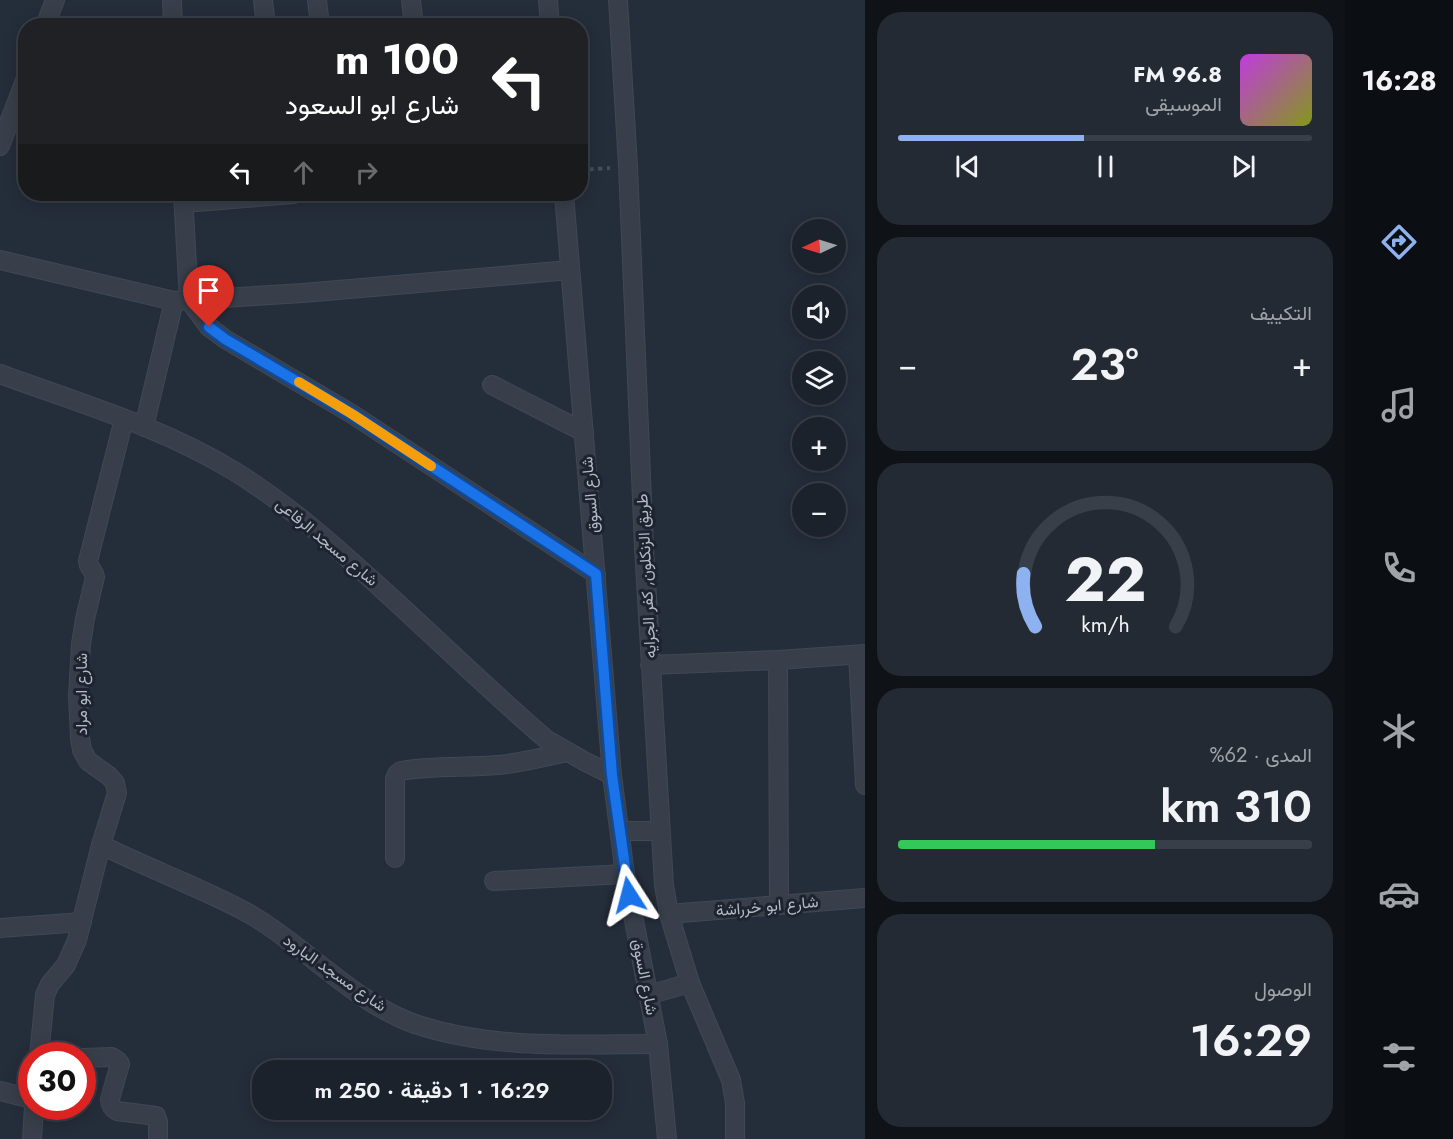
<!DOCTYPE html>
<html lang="ar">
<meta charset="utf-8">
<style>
body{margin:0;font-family:Jost,Vazirmatn,sans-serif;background:#242a34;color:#f1f3f6;direction:rtl;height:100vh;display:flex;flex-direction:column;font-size:22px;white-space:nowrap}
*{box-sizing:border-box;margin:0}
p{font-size:20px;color:#a0a4a9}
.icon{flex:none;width:33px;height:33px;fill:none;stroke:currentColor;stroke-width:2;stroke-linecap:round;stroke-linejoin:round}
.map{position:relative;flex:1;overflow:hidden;direction:ltr}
.side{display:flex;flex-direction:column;gap:12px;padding:12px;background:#0f1318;width:480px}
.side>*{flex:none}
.banner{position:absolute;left:18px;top:18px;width:570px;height:183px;border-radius:24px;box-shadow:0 3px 15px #0003,0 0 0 2px #393f48;direction:rtl;background:#202124;color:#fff;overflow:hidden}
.needle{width:39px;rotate:266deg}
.buttons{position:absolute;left:792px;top:219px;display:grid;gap:12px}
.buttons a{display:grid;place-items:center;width:54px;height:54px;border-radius:50%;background:#1b222c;box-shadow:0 3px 15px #0003,0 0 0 2px #393f48;font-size:30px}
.speed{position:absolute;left:18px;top:1042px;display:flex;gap:12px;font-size:30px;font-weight:700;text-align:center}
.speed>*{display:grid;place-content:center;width:78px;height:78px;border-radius:50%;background:#1b222c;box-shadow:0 3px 15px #0003,0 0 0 2px #393f48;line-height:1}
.speed .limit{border:9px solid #d22;background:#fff;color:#111}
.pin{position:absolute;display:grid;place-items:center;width:51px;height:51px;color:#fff;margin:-62px -26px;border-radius:50% 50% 50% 0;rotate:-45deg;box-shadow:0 0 6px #0007}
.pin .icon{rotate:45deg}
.me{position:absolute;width:66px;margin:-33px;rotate:351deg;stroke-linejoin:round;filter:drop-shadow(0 0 4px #0008)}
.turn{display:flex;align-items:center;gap:21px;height:126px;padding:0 30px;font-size:27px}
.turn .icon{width:78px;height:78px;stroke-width:2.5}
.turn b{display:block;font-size:42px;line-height:51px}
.lanes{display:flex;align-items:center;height:57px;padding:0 30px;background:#0003;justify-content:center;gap:30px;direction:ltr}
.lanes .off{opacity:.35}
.big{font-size:45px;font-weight:600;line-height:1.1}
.side .tile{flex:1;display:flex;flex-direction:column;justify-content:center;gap:9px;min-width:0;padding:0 21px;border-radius:24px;background:#242a34}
.side .dial{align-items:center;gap:0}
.dial svg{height:156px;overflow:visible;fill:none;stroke:#393f48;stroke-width:7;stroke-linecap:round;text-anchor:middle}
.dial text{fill:#f1f3f6;stroke:none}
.song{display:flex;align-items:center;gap:18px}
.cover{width:72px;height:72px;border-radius:9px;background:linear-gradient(135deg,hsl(290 70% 55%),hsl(70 70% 35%))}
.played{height:6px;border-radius:3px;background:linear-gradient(90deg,#8eb1f0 45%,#393f48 45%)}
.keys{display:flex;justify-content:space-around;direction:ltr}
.heat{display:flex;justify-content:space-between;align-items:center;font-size:33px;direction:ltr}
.charge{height:9px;border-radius:4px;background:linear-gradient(90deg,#34c759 62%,#393f48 0)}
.trip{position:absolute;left:252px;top:1060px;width:360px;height:60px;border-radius:24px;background:#1b222c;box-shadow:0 3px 15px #0003,0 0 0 2px #393f48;font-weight:600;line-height:60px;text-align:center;direction:rtl}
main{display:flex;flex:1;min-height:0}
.tab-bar{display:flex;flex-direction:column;width:108px;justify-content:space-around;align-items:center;background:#0b0e12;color:#a0a4a9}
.tab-bar .icon{width:42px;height:42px}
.tab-bar .selected{color:#8eb1f0}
.tab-bar b{font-size:27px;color:#f1f3f6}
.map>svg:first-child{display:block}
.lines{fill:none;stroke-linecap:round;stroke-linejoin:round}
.minor-casing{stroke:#414853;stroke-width:20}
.path{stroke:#3f5153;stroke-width:4;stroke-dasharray:4.5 4.5;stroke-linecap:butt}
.minor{stroke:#383f4a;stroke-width:18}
.route-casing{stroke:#114b97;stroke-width:15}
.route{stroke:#1a73e8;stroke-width:10}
.slow{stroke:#f59e0b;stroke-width:10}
.labels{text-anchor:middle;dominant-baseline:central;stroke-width:6;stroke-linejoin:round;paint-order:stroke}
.street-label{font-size:16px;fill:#b3bac6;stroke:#1d242f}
</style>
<main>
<nav class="tab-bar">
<b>16:28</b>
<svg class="icon selected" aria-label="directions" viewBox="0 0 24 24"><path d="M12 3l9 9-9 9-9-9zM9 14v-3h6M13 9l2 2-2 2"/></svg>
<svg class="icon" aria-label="music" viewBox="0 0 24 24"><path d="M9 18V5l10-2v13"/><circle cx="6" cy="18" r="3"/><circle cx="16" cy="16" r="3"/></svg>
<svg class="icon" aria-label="phone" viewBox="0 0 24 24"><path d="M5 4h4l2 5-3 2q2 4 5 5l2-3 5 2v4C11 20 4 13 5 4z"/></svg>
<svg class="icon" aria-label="climate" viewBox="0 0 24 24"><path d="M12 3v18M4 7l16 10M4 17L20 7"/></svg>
<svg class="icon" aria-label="car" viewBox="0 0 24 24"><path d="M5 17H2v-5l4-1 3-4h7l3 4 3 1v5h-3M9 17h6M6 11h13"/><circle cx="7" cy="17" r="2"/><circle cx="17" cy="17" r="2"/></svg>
<svg class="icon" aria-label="filters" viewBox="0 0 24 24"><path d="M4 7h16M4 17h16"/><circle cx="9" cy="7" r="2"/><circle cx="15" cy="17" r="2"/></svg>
</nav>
<section class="side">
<div class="tile">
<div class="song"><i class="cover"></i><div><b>96.8 FM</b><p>الموسيقى</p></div></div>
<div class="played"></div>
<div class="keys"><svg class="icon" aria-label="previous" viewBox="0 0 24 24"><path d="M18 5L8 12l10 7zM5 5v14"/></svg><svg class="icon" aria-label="pause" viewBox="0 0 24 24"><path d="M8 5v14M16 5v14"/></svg><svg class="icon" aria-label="next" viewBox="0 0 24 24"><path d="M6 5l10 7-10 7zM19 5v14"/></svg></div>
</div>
<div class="tile"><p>التكييف</p>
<div class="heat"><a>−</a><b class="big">23°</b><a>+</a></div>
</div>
<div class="tile dial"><svg viewBox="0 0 100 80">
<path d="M14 69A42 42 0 1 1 86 69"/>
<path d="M14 69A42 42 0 0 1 8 42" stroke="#8eb1f0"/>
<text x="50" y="56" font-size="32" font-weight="700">22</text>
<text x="50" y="72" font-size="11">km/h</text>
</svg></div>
<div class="tile"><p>المدى · 62%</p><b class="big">310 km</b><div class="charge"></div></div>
<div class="tile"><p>الوصول</p><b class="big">16:29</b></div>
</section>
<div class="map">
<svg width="865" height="1139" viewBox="0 0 865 1139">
<rect width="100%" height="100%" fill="#242d3a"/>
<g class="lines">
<defs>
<g id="minor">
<path d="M172 0 173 26"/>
<path d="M263 0 266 26"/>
<path d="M317 0 320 26"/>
<path d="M411 0 414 26"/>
<path d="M548 0 550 26"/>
<path d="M618 0 628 166 644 547 664 885 669 914 690 983 731 1080 735 1103V1139"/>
<path d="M45 26 55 0"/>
<path d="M0 146 26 78"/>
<path d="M183 194 189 300 209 327 225 339 352 414 596 574"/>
<path d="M564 194 612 775 625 874 658 1044 667 1139"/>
<path d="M184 203 294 194"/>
<path d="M0 260 174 301 303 293 570 270"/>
<path d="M0 374C79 403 162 427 234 471 289 505 336 547 383 590 438 640 491 692 547 740L584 761 612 775"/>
<path d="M492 385 584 432"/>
<path d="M144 427 174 301"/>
<path d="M858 655 865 785"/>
<path d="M778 660 779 905"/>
<path d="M650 665 778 660 865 654"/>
<path d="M620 831H660"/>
<path d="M101 845C128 858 156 870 183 882 207 893 231 903 253 916 307 948 355 1003 415 1024 493 1050 577 1044 658 1044"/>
<path d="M395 858V779L397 774 401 771C433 765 466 768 498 765 522 763 544 757 567 752"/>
<path d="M494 881 625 874"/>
<path d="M669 914 865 898"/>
<path d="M0 928 82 922"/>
<path d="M648 995 690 983"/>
<path d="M39 1056 45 995 50 984 66 965 77 940 101 845 117 793 115 783 109 776 88 761 82 750 80 738 78 696 81 644 85 619 95 577C94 570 88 568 88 561L124 419"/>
<path d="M82 1058 112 1057 118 1061 120 1064 110 1099C110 1105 112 1108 117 1111L156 1116 158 1122V1139"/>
<path d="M0 1091 32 1099"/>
<path d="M32 1139 34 1107"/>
</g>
</defs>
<use href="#minor" class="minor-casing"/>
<path class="path" d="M580 170 610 168"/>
<use href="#minor" class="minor"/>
</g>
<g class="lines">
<defs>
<path id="route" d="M209 327 225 339 352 414 596 574 612 775 629 895"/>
</defs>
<use href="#route" class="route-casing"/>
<use href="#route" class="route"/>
<path class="slow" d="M299 382 352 414 431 466"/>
</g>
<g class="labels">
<g class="street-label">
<text transform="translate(590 495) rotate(-95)">شارع السوق</text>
<text transform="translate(327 542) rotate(40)">شارع مسجد الرفاعى</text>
<text transform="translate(646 576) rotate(-93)">طريق الزنكلون, كفر الجرايه</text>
<text transform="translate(81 694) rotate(-90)">شارع ابو مراد</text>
<text transform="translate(767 906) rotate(-5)">شارع ابو خرراشة</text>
<text transform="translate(335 973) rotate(35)">شارع مسجد البارود</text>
<text transform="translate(645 977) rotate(79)">شارع السوق</text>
</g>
</g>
</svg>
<div class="buttons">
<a><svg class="needle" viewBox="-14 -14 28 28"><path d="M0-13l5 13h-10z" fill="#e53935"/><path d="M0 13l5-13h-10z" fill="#a0a4a9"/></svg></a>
<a><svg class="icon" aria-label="sound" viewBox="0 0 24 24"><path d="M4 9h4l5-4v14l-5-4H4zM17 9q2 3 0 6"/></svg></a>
<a><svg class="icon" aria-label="layers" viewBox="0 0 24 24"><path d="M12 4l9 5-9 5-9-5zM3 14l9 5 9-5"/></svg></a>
<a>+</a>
<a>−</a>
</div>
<div class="speed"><div class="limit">30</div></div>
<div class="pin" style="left:209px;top:327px;background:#d93025"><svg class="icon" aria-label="arrive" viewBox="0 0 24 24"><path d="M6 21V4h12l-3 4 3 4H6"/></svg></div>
<svg class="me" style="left:629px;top:895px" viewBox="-20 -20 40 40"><path d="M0-17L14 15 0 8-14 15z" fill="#1a73e8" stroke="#fff" stroke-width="4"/></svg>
<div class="trip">16:29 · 1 دقيقة · 250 m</div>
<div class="banner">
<div class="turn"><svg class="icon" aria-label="left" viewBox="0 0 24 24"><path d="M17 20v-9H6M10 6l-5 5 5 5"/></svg><div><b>100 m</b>شارع ابو السعود</div></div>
<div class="lanes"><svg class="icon" aria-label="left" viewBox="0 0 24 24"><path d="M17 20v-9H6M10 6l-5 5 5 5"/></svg><svg class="icon off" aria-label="ahead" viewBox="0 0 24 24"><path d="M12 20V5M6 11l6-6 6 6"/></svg><svg class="icon off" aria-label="right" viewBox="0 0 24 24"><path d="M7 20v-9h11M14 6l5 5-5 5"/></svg></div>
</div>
</div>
</main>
